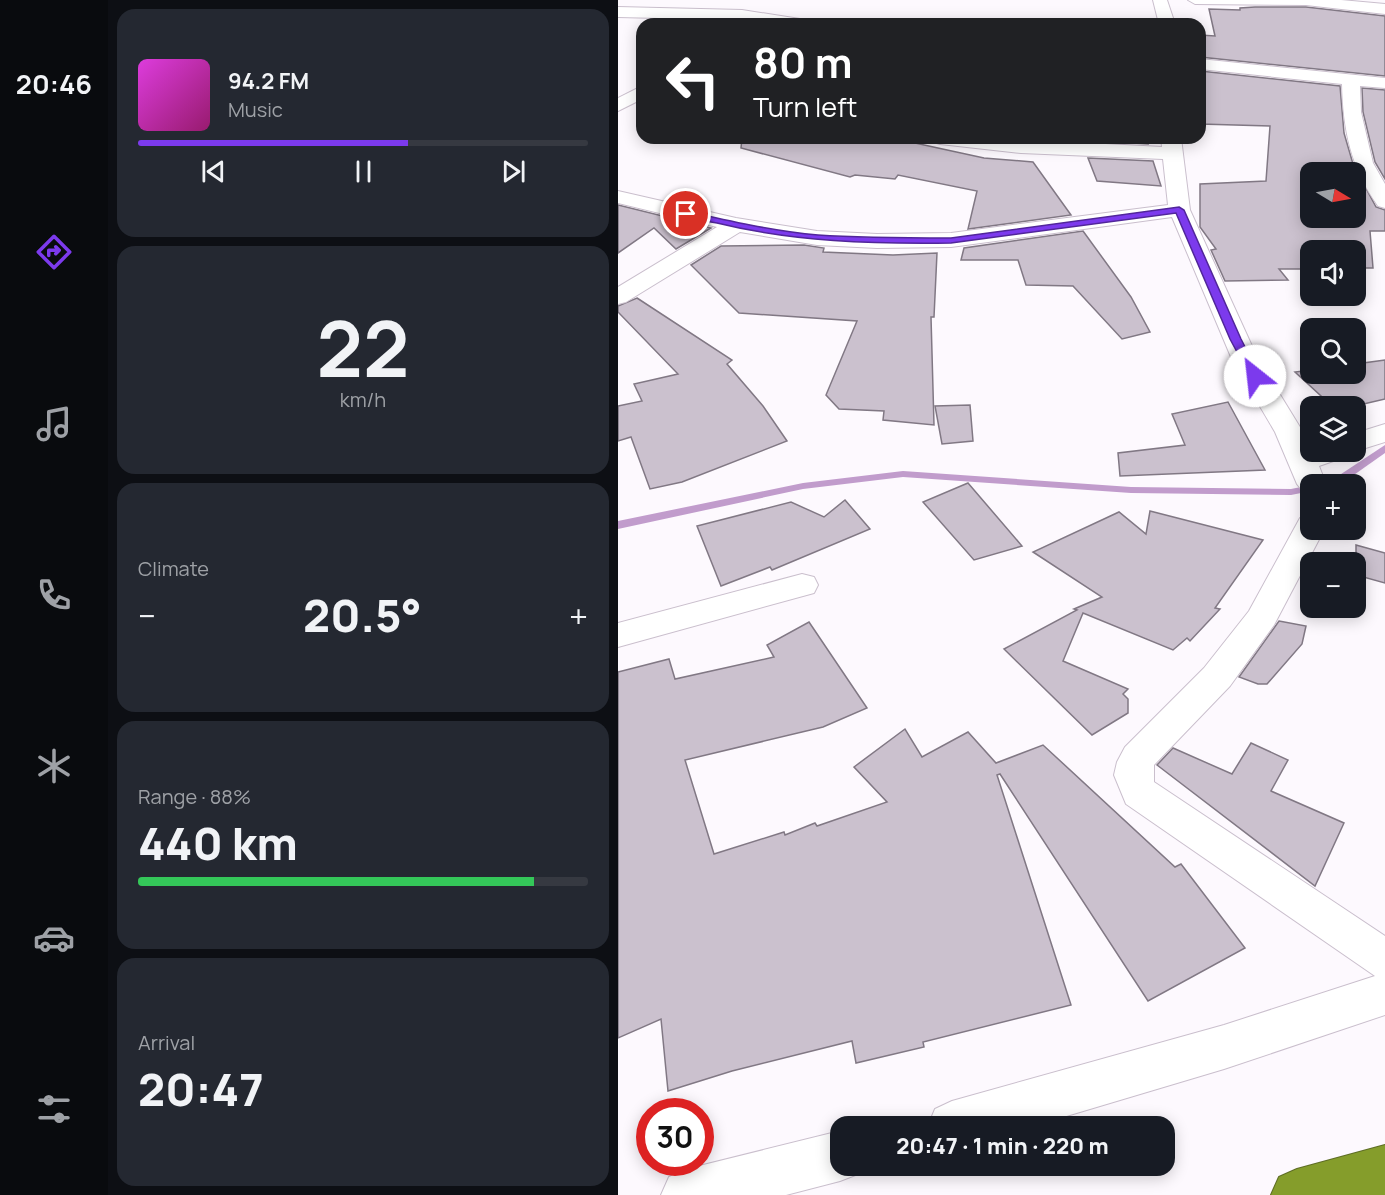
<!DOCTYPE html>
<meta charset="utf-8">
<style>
body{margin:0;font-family:Manrope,sans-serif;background:#242831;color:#f1f3f6;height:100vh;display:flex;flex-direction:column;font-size:22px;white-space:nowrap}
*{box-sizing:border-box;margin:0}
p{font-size:20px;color:#9ea1a6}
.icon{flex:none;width:33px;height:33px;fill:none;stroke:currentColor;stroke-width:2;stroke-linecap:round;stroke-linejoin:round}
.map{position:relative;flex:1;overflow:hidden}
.sheet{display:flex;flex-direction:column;gap:9px;padding:9px;background:#0d0f14;width:510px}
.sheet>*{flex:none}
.banner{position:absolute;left:18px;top:18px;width:570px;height:126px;border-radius:18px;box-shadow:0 3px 15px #0003;background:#202124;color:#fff;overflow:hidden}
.needle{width:39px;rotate:100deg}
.controls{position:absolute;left:682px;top:162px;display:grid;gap:12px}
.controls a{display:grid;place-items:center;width:66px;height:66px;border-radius:12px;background:#171b24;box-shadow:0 3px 15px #0003;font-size:30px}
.speed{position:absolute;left:18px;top:1098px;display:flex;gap:12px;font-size:30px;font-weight:700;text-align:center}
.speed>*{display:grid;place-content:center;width:78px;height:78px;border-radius:50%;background:#171b24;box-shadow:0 3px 15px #0003;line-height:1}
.speed .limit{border:9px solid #d22;background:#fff;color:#111}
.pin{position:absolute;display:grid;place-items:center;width:51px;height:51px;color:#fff;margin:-26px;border:3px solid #fff;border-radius:50%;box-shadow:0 2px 6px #0007}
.me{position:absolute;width:66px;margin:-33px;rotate:331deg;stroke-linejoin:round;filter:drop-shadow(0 0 4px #0008)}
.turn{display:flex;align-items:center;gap:21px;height:126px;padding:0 18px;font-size:27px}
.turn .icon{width:78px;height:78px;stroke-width:2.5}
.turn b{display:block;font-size:42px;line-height:51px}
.big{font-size:45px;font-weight:800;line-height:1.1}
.sheet .tile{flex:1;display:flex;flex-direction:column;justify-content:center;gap:9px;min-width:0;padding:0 21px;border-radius:18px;background:#242831}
.sheet .dial{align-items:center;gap:0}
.dial b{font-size:78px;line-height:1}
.song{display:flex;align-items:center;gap:18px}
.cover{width:72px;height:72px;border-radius:9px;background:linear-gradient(135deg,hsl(300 70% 55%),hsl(320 70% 35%))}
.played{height:6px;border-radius:3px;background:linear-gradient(90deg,#7c3aed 60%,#363941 60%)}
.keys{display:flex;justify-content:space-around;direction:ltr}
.heat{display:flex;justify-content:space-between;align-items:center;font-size:33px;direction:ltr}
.charge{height:9px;border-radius:4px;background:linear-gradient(90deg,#34c759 88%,#363941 0)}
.trip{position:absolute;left:212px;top:1116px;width:345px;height:60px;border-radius:18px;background:#171b24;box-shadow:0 3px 15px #0003;font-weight:800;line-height:60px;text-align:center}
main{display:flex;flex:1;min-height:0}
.tab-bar{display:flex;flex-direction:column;width:108px;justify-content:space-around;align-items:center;background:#090b0e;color:#9ea1a6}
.tab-bar .icon{width:42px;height:42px}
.tab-bar .active{color:#7c3aed}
.tab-bar b{font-size:27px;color:#f1f3f6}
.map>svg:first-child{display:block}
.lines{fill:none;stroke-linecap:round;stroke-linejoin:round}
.stream{fill:#c19ccc;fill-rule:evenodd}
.building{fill:#cbc1ce;stroke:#817884;stroke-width:1.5;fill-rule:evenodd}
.minor-casing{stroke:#cabfcd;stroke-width:2}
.motorway-casing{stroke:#5e6d25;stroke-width:2}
.minor{fill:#fff;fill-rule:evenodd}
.motorway{fill:#859d2b;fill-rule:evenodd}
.route{fill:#7c3aed;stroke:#51269a;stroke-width:1.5}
</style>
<main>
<nav class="tab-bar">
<b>20:46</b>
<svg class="icon active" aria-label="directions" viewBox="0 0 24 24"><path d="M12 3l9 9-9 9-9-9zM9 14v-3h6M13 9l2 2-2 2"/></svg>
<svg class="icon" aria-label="music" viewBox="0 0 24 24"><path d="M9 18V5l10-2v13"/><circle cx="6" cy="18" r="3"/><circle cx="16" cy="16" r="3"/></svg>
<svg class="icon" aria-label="phone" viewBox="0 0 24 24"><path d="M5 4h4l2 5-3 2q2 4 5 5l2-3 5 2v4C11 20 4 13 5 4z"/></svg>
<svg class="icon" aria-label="climate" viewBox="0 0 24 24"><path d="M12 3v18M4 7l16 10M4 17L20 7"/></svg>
<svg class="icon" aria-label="car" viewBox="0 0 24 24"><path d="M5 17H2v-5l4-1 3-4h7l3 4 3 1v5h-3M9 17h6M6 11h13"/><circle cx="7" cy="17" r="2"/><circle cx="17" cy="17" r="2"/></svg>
<svg class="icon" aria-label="filters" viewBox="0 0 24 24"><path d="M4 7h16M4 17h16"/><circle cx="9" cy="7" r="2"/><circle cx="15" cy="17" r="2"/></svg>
</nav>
<section class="sheet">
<div class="tile">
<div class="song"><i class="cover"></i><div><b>94.2 FM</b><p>Music</p></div></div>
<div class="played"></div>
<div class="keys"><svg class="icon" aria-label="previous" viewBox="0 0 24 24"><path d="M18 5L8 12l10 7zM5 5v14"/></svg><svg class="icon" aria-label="pause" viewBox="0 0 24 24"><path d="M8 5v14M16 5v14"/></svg><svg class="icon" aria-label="next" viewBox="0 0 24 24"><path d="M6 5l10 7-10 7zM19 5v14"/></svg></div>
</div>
<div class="tile dial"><b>22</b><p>km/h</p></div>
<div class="tile"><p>Climate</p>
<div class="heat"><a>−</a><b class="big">20.5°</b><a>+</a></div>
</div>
<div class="tile"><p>Range · 88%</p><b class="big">440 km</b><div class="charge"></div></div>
<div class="tile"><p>Arrival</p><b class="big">20:47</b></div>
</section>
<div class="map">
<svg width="767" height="1195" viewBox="0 0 767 1195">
<rect width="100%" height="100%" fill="#fdf9fe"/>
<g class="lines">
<g class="stream">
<path d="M767 445V453L723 484H708Z"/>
<path d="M285 471 513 487 673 489 693 485V491L673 495 513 493 285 477 185 489 0 529V521L185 483Z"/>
</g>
</g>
<g class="building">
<path d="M637 7H688L767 16V76L582 57V35L597 36 591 9 622 10V8Z"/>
<path d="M582 71 722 86 726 133 735 164 758 207 767 210V231H752L755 268H738V250H693V269H661L670 280 607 281 593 250 598 249 582 227V184L648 181 652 126 582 124ZM693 172H738V218H693Z"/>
<path d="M744 88 767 90V179L757 162 745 112Z"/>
<path d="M124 138H274L366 158 415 162 453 215 350 229 359 191 280 175 277 179 237 175 232 177 123 148Z"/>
<path d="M462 138H528L530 144 463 140Z"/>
<path d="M470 158 535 161 543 186 479 181Z"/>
<path d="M0 205 93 228 58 249 36 228 0 253Z"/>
<path d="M465 231 513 297 532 332 504 339 455 286 408 285 400 260H343L346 248Z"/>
<path d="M186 245 206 248 205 252 275 255 319 253 316 317H313L316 425 265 420 266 411 221 409 208 395 239 321 121 313 73 265 103 246Z"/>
<path d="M19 298 114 360 109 364 145 406 169 441 64 482 32 489 13 437 0 441V406L24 401 16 384 60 374 0 312V306Z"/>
<path d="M767 360V399L737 406H714L677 372 693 370V374H738V364Z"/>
<path d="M610 402 647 470 502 476 500 453 567 445 554 414Z"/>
<path d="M352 405 355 441 324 444 317 406Z"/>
<path d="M350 483 404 546 356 560 305 502Z"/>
<path d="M227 500 252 529 154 570 152 567 103 586 79 526 173 502 206 517Z"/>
<path d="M532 511 645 540 597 608 602 609 572 641 569 638 555 650 465 613 445 661 510 689 505 694 510 699V713L474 735 386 649 459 610 456 609 484 597 415 552 501 512 528 534Z"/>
<path d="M738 545 767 553V583L738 575Z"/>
<path d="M661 621 688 626 684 644 649 684H640L621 677Z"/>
<path d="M191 622 249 708 205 727 67 760 96 854 166 832 167 835 197 823 199 826 269 802 236 767 287 729 304 757 350 732 378 763 425 745 557 867 563 864 627 948 530 1001 382 774 379 775 453 1005 305 1042 306 1047 238 1063 234 1041 114 1071 50 1091 43 1019 0 1038V672L51 659 57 679 156 657 149 645Z"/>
<path d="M633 743 670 760 653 791 726 823 697 886 539 765 555 748 614 774Z"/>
</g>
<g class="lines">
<defs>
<g id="minor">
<path d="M535 0H549L557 24H541Z"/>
<path d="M570 0H723L767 4V14L688 5 577 4Z"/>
<path d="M0 7 124 10 182 19 190 24H152L124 20 0 17Z"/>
<path d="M582 59 767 78V88L742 86 743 112 755 163 767 184V208L760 206C733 168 725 130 724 84L582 69Z"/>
<path d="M24 86V99L0 111V98Z"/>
<path d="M312 138H374L544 147 543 138H563L572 210 639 357 685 432 693 452H728L724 458 701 466 708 484H693V493L684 490 679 484 657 432 613 357 554 217 333 247 259 248 199 245 122 232 8 302 0 304V287L99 227 0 203V191L118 218 199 231 259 234 333 233 550 205 545 159 403 153 322 144 315 142Z"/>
<path d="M767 424V442L738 451V433Z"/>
<path d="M693 515V530H706L656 625 612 686 536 765V782L767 936V1015L606 1069 415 1126H310L317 1109 334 1101 606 1025 757 976 508 804 496 775 499 762 507 747 586 668 631 611 682 518Z"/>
<path d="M184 574 196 577 200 585 196 593 0 647V623Z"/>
<path d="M222 1131V1166H243L240 1174 222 1181 168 1195H43L51 1177 69 1169Z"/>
</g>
<path id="motorway" d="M767 1145V1195H653L661 1177 679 1169Z"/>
</defs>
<use href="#minor" class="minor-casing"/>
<use href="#motorway" class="motorway-casing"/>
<use href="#minor" class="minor"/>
<use href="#motorway" class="motorway"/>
</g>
<path class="route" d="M561 207 566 210 623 339 642 376 641 378H633L612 339 558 213 333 243C255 244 176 242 99 223 88 221 73 220 64 214L68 211C111 221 155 231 200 235 244 238 289 238 333 238Z"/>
</svg>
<div class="controls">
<a><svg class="needle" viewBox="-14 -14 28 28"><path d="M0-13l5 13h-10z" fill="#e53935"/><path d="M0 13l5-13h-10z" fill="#9ea1a6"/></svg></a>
<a><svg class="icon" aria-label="sound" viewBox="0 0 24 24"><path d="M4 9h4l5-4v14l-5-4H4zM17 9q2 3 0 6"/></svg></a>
<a><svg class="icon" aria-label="search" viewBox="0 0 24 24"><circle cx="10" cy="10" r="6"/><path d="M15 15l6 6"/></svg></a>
<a><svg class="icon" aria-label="layers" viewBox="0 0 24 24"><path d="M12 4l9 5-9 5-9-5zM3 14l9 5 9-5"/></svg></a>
<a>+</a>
<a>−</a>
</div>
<div class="speed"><div class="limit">30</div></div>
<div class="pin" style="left:68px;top:214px;background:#d93025"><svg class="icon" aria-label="arrive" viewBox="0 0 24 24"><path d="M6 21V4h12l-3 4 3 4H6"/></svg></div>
<svg class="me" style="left:637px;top:376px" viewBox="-20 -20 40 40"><circle r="19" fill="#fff"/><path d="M0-13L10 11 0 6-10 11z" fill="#7c3aed"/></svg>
<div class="trip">20:47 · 1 min · 220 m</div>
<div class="banner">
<div class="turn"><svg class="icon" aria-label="left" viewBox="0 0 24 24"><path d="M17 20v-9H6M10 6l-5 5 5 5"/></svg><div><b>80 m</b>Turn left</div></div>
</div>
</div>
</main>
